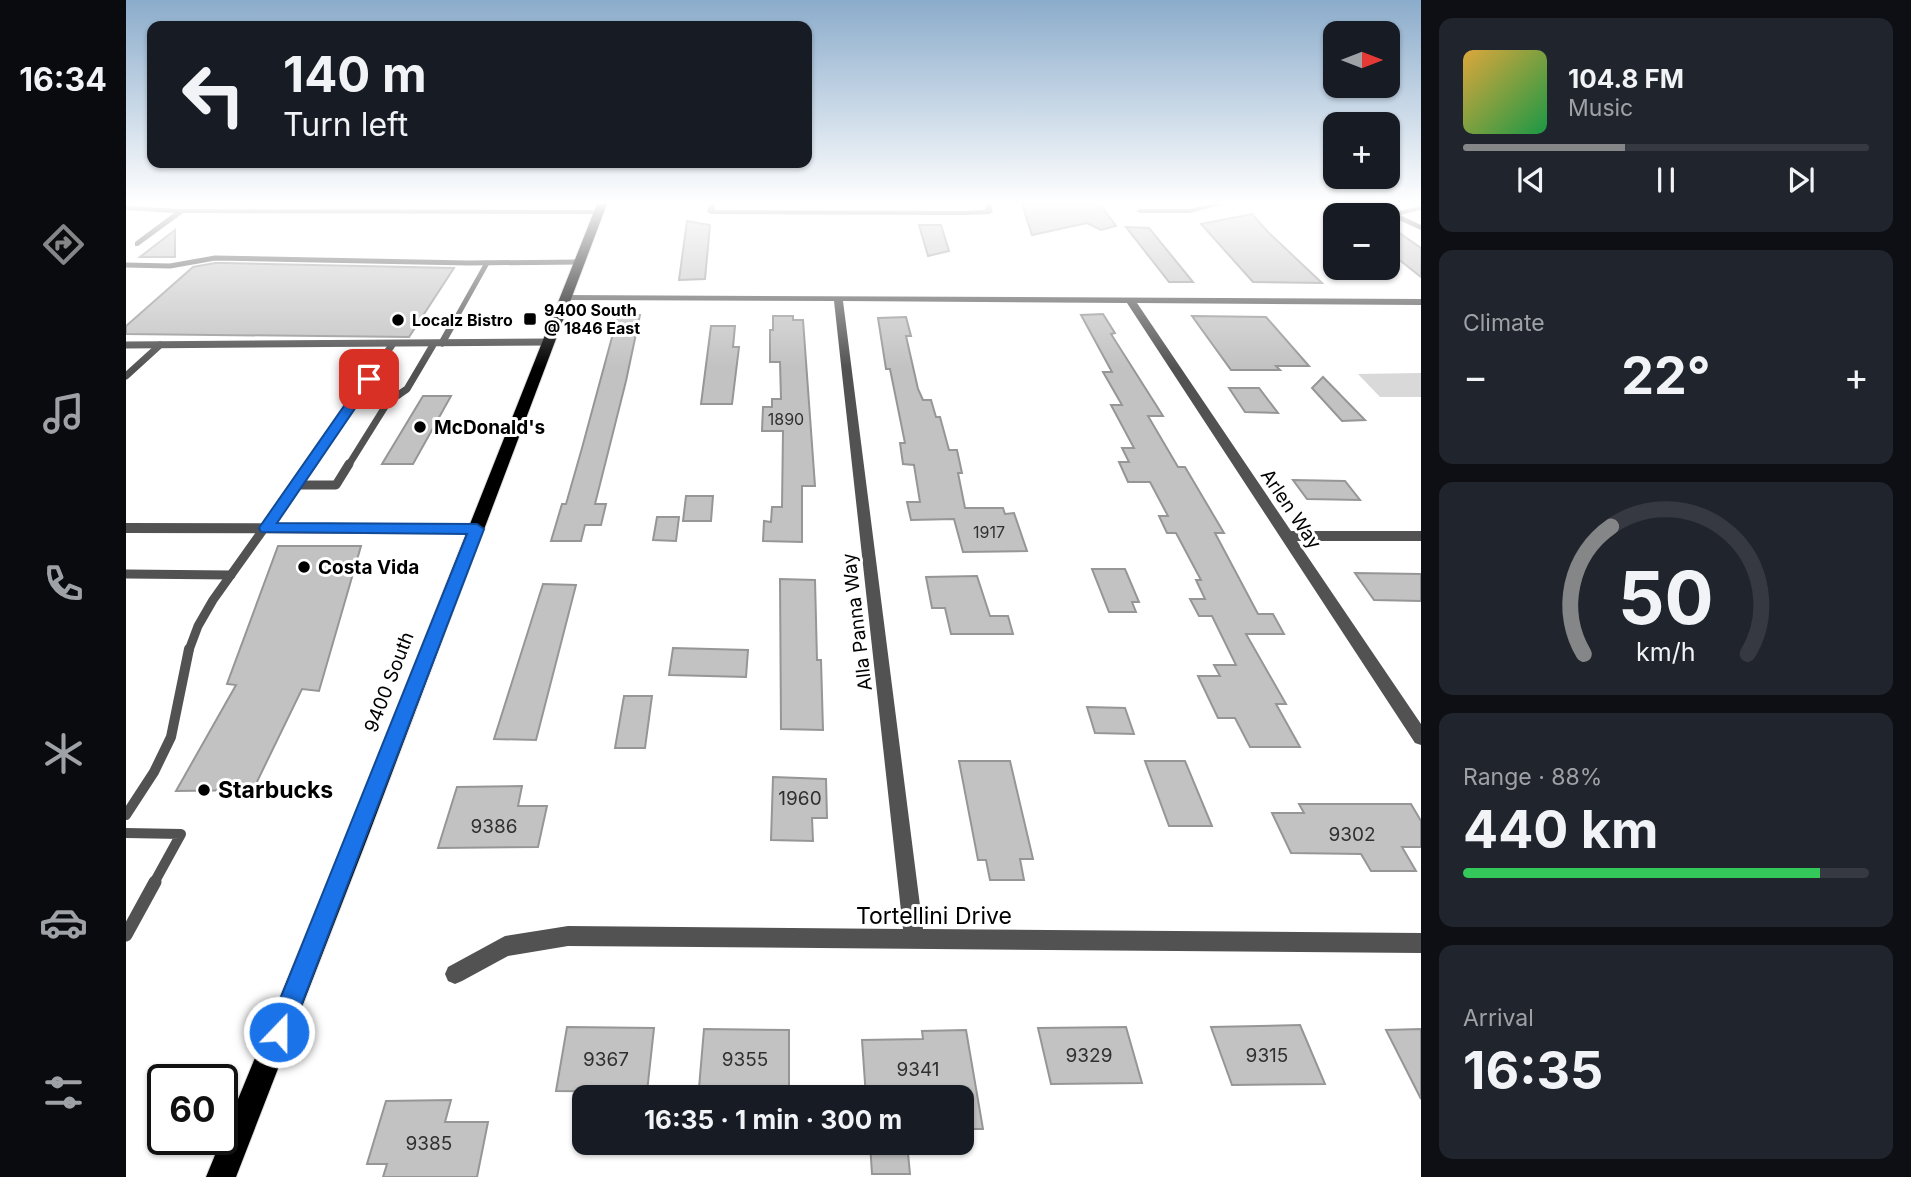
<!DOCTYPE html>
<meta charset="utf-8">
<style>
body{margin:0;font-family:Inter,sans-serif;background:#20242c;color:#f1f3f6;height:100vh;display:flex;flex-direction:column;font-size:26px;white-space:nowrap}
*{box-sizing:border-box;margin:0}
p{font-size:23px;color:#9ea1a6}
.icon{flex:none;width:38px;height:38px;fill:none;stroke:currentColor;stroke-width:2;stroke-linecap:round;stroke-linejoin:round}
.map{position:relative;flex:1;overflow:hidden}
.panel{display:flex;flex-direction:column;gap:18px;padding:18px;background:#0d0f14;width:490px}
.panel>*{flex:none}
.hud{position:absolute;left:21px;top:21px;width:665px;height:147px;border-radius:14px;box-shadow:0 2px 5px #0004;background:#171b24;color:#f1f3f6;overflow:hidden}
.needle{width:46px;rotate:90deg}
.tools{position:absolute;left:1197px;top:21px;display:grid;gap:14px}
.tools a{display:grid;place-items:center;width:77px;height:77px;border-radius:14px;background:#171b24;box-shadow:0 2px 5px #0004;font-size:35px}
.speed{position:absolute;left:21px;top:1064px;display:flex;gap:14px;font-size:35px;font-weight:700;text-align:center}
.speed>*{display:grid;place-content:center;width:91px;height:91px;border-radius:50%;background:#171b24;box-shadow:0 2px 5px #0004;line-height:1}
.speed .limit{border:4px solid #111;border-radius:10px;background:#fff;color:#111}
.pin{position:absolute;display:grid;place-items:center;width:60px;height:60px;color:#fff;margin:-30px;border-radius:14px;box-shadow:0 4px 10px #0006}
.me{position:absolute;width:77px;margin:-38px;rotate:22deg;stroke-linejoin:round;filter:drop-shadow(0 0 5px #0008)}
.turn{display:flex;align-items:center;gap:24px;height:147px;padding:0 21px;font-size:32px}
.turn .icon{width:91px;height:91px;stroke-width:2.5}
.turn b{display:block;font-size:49px;line-height:60px}
.big{font-size:52px;font-weight:700;line-height:1.1}
.panel .tile{flex:1;display:flex;flex-direction:column;justify-content:center;gap:10px;min-width:0;padding:0 24px;border-radius:14px;background:#20242c}
.panel .dial{align-items:center;gap:0}
.dial svg{height:182px;overflow:visible;fill:none;stroke:#363941;stroke-width:7;stroke-linecap:round;text-anchor:middle}
.dial text{fill:#f1f3f6;stroke:none}
.song{display:flex;align-items:center;gap:21px}
.cover{width:84px;height:84px;border-radius:10px;background:linear-gradient(135deg,hsl(40 70% 55%),hsl(140 70% 35%))}
.played{height:7px;border-radius:4px;background:linear-gradient(90deg,#858687 40%,#363941 40%)}
.keys{display:flex;justify-content:space-around;direction:ltr}
.heat{display:flex;justify-content:space-between;align-items:center;font-size:38px;direction:ltr}
.charge{height:10px;border-radius:5px;background:linear-gradient(90deg,#34c759 88%,#363941 0)}
.trip{position:absolute;left:446px;top:1085px;width:402px;height:70px;border-radius:14px;background:#171b24;box-shadow:0 2px 5px #0004;font-weight:700;line-height:70px;text-align:center}
main{display:flex;flex:1;min-height:0}
.dock{display:flex;flex-direction:column;width:126px;justify-content:space-around;align-items:center;background:#090b0e;color:#9ea1a6}
.dock .icon{width:49px;height:49px}
.dock .active{color:#858687}
.dock b{font-size:32px;color:#f1f3f6}
.map>svg:first-child{display:block}
.green{fill:#d9d9d9}
.building{fill:#c2c2c2;stroke:#969696;stroke-width:2}
.lines{fill:none;stroke-linecap:round;stroke-linejoin:round}
.primary-casing{stroke:#dbdbdb;stroke-width:2}
.service-far4{stroke:#525252;stroke-width:5}
.service-far3{stroke:#525252;stroke-width:7}
.service-far2{stroke:#525252;stroke-width:9}
.service-far1{stroke:#525252;stroke-width:10}
.service{stroke:#525252;stroke-width:13}
.minor{fill:#525252;fill-rule:evenodd}
.primary{fill:#000;fill-rule:evenodd}
.route{fill:#1a73e8;stroke:#114b97;stroke-width:2}
.poi-dot{fill:#000;stroke:#fff;stroke-width:2.5}
.labels{text-anchor:middle;dominant-baseline:central;stroke-width:6;stroke-linejoin:round;paint-order:stroke}
.far-poi-label{font-size:16px;font-weight:bold;fill:#000;stroke:#fff;text-anchor:start}
.number-label{font-size:16px;fill:#303030}
.poi-label{font-size:19px;font-weight:bold;fill:#000;stroke:#fff;text-anchor:start}
.street-label{font-size:19px;fill:#000;stroke:#fff}
.near-number-label{font-size:19px;fill:#303030}
.near-poi-label{font-size:23px;font-weight:bold;fill:#000;stroke:#fff;text-anchor:start}
.near-street-label{font-size:23px;fill:#000;stroke:#fff}
</style>
<main>
<nav class="dock">
<b>16:34</b>
<svg class="icon active" aria-label="directions" viewBox="0 0 24 24"><path d="M12 3l9 9-9 9-9-9zM9 14v-3h6M13 9l2 2-2 2"/></svg>
<svg class="icon" aria-label="music" viewBox="0 0 24 24"><path d="M9 18V5l10-2v13"/><circle cx="6" cy="18" r="3"/><circle cx="16" cy="16" r="3"/></svg>
<svg class="icon" aria-label="phone" viewBox="0 0 24 24"><path d="M5 4h4l2 5-3 2q2 4 5 5l2-3 5 2v4C11 20 4 13 5 4z"/></svg>
<svg class="icon" aria-label="climate" viewBox="0 0 24 24"><path d="M12 3v18M4 7l16 10M4 17L20 7"/></svg>
<svg class="icon" aria-label="car" viewBox="0 0 24 24"><path d="M5 17H2v-5l4-1 3-4h7l3 4 3 1v5h-3M9 17h6M6 11h13"/><circle cx="7" cy="17" r="2"/><circle cx="17" cy="17" r="2"/></svg>
<svg class="icon" aria-label="filters" viewBox="0 0 24 24"><path d="M4 7h16M4 17h16"/><circle cx="9" cy="7" r="2"/><circle cx="15" cy="17" r="2"/></svg>
</nav>
<div class="map">
<svg width="1295" height="1177" viewBox="0 0 1295 1177">
<rect width="100%" height="100%" fill="#fff"/>
<path class="green" d="M1295 373V397H1254L1232 374Z"/>
<g class="building">
<path d="M896 204H974L990 226 975 230 961 223 906 235Z"/>
<path d="M1126 214 1142 232 1196 283 1127 282 1075 224Z"/>
<path d="M561 221 584 225 579 279 553 280Z"/>
<path d="M793 225H815L823 251 802 256Z"/>
<path d="M1262 225 1295 248V277L1262 251Z"/>
<path d="M1000 227 1023 228 1067 282H1043Z"/>
<path d="M49 230V257H14Z"/>
<path d="M89 263H99L328 268 283 337 0 334V326L67 267Z"/>
<path d="M977 314 989 333 985 334 1037 416H1022L1052 467H1059L1098 533H1089L1132 614H1147L1158 634H1120L1160 704H1150L1174 747H1124L1109 718H1092L1072 676H1094L1088 665H1110L1086 616H1073L1064 599H1079L1070 580H1075L1050 533H1041L1033 516H1042L1024 482H1002L993 462H1003L996 448H1008L985 405H996L977 372H986L955 315Z"/>
<path d="M492 315H514L500 381 469 504H480L475 525H459L455 541H425L436 504H440L456 448Z"/>
<path d="M647 316H667V320H677L689 486H676V542L637 541 638 521 645 522 646 507H656L657 431H636L637 407H646V399H655L654 362H644V330H647Z"/>
<path d="M1066 316 1140 317 1183 366H1150L1154 370H1105Z"/>
<path d="M780 317 785 336H780L792 389 797 400H805L810 417H814L823 450H831L836 473H832L839 508H877L879 514 888 513 901 551 837 552 828 519 785 520 781 502H794L788 465 777 464 774 443H779L764 369H760L752 318Z"/>
<path d="M585 326H609L607 347H613L606 404H575Z"/>
<path d="M1197 377 1239 420 1216 421 1186 388Z"/>
<path d="M1103 388H1133L1152 413 1119 412Z"/>
<path d="M297 396H325L287 464H256Z"/>
<path d="M1167 480 1219 481 1234 500 1181 499Z"/>
<path d="M560 496H587L585 521H557Z"/>
<path d="M531 517H553L550 541 527 540Z"/>
<path d="M152 546H235L193 691 176 689 127 790 50 791 110 685 101 684Z"/>
<path d="M966 569H999L1013 602H1006L1010 612H983Z"/>
<path d="M1229 573 1295 574V601L1248 600Z"/>
<path d="M851 576 864 616H882L887 634H825L819 608H806L800 577Z"/>
<path d="M654 579 689 580 691 660H695L697 730 655 729Z"/>
<path d="M417 584 450 585 410 740 368 739Z"/>
<path d="M547 648 622 650 620 677 543 675Z"/>
<path d="M498 696H526L519 748H489Z"/>
<path d="M961 707 999 708 1008 734 969 733Z"/>
<path d="M833 761H884L907 859H894L898 880H864L860 860H852Z"/>
<path d="M1019 761H1059L1086 826H1043Z"/>
<path d="M647 777 700 779 701 818H686L687 841 645 840Z"/>
<path d="M396 786 392 806H421L412 847 312 848 331 787Z"/>
<path d="M1173 804H1285L1295 821V847H1276L1290 871H1245L1235 854 1165 853 1146 813H1178Z"/>
<path d="M1174 1025 1199 1084 1106 1085 1085 1027Z"/>
<path d="M441 1027 528 1028 521 1092 430 1091Z"/>
<path d="M1000 1027 1016 1083 925 1084 912 1028Z"/>
<path d="M578 1029 663 1030V1090L573 1088Z"/>
<path d="M1295 1029V1099L1260 1030Z"/>
<path d="M840 1030 857 1129H836V1097H740L736 1040 797 1039 796 1031Z"/>
<path d="M325 1100 319 1122H362L351 1177H257L261 1164H241L260 1101Z"/>
<path d="M744 1143H781L784 1174H746Z"/>
</g>
<g class="lines">
<defs>
<path id="primary" d="M471 204H481L241 839 110 1177H80L219 839Z"/>
</defs>
<use href="#primary" class="primary-casing"/>
<g class="service-far4">
<path d="M0 265 44 266 89 258 342 263 453 262"/>
<path d="M329 320 361 263"/>
</g>
<g class="service-far3">
<path d="M316 343 330 318"/>
<path d="M0 345 423 342"/>
<path d="M0 376 34 345"/>
<path d="M232 395H272"/>
<path d="M183 466 266 345"/>
<path d="M222 466 262 402 281 389 307 345"/>
</g>
<g class="service-far2">
<path d="M170 485H210L223 464"/>
<path d="M0 574 105 575"/>
<path d="M63 650 72 626 87 600 184 464"/>
</g>
<g class="service-far1">
<path d="M0 815 28 772 45 737 63 649"/>
<path d="M0 833 55 834 28 883"/>
</g>
<path class="service" d="M0 935 29 882"/>
<g class="minor">
<path d="M583 204H589V210L838 211 859 210V204H865L867 212 863 214 838 215 585 214 581 212Z"/>
<path d="M1086 204H1098L1064 213H1014L1010 211 1014 209H1064Z"/>
<path d="M1226 204H1237L1267 212 1295 206V210L1274 215 1295 225V230L1264 216Z"/>
<path d="M0 206 54 209 473 210 477 212 473 214 57 213 12 246H9V242L48 213 0 210Z"/>
<path d="M437 295 1295 299V305L1011 303 1165 531H1295V541H1171L1295 724V745L1289 743 1001 303 717 301 797 929 1295 933V953L442 946 382 956 336 981 329 984 322 981 319 974 322 967 379 936 442 926 777 929 708 301 440 300 437 299Z"/>
<path d="M0 523 351 524 357 529 351 534 0 533Z"/>
</g>
<use href="#primary" class="primary"/>
</g>
<linearGradient id="sky" x2="0" y2="1"><stop stop-color="#8baccb"/><stop offset="0.55" stop-color="#fff"/><stop offset="1" stop-color="#fff" stop-opacity="0"/></linearGradient>
<rect width="1295" height="368" fill="url(#sky)"/>
<path class="route" d="M239 376 249 379 151 523 351 524 358 529 165 1032 161 1041 153 1044 144 1041 141 1032 341 534 135 532 133 528 135 525Z"/>
<g class="poi-dot">
<rect x="397" y="312" width="14" height="14" rx="3.5"/>
<circle cx="272" cy="320" r="7"/>
<circle cx="294" cy="427" r="7"/>
<circle cx="178" cy="567" r="7"/>
<circle cx="78" cy="790" r="7"/>
</g>
<g class="labels">
<g class="far-poi-label">
<text x="418" y="310">9400 South<tspan x="418" dy="18">@ 1846 East</tspan></text>
<text x="286" y="320">Localz Bistro</text>
</g>
<g class="number-label">
<text x="660" y="419">1890</text>
<text x="863" y="532">1917</text>
</g>
<g class="poi-label">
<text x="308" y="427">McDonald's</text>
<text x="192" y="567">Costa Vida</text>
</g>
<g class="street-label">
<text transform="translate(1165 509) rotate(56)">Arlen Way</text>
<text transform="translate(731 622) rotate(-97)">Alla Panna Way</text>
<text transform="translate(263 682) rotate(-69)">9400 South</text>
</g>
<g class="near-number-label">
<text x="674" y="798">1960</text>
<text x="368" y="826">9386</text>
<text x="1226" y="834">9302</text>
<text x="963" y="1055">9329</text>
<text x="1141" y="1055">9315</text>
<text x="480" y="1059">9367</text>
<text x="619" y="1059">9355</text>
<text x="792" y="1069">9341</text>
<text x="303" y="1143">9385</text>
</g>
<g class="near-poi-label">
<text x="92" y="790">Starbucks</text>
</g>
<g class="near-street-label">
<text x="808" y="916">Tortellini Drive</text>
</g>
</g>
</svg>
<div class="tools">
<a><svg class="needle" viewBox="-14 -14 28 28"><path d="M0-13l5 13h-10z" fill="#e53935"/><path d="M0 13l5-13h-10z" fill="#9ea1a6"/></svg></a>
<a>+</a>
<a>−</a>
</div>
<div class="speed"><div class="limit">60</div></div>
<div class="pin" style="left:243px;top:379px;background:#d93025"><svg class="icon" aria-label="arrive" viewBox="0 0 24 24"><path d="M6 21V4h12l-3 4 3 4H6"/></svg></div>
<svg class="me" style="left:153px;top:1032px" viewBox="-20 -20 40 40"><circle r="17" fill="#1a73e8" stroke="#fff" stroke-width="3"/><path d="M0-11L8 9 0 5-8 9z" fill="#fff"/></svg>
<div class="trip">16:35 · 1 min · 300 m</div>
<div class="hud">
<div class="turn"><svg class="icon" aria-label="left" viewBox="0 0 24 24"><path d="M17 20v-9H6M10 6l-5 5 5 5"/></svg><div><b>140 m</b>Turn left</div></div>
</div>
</div>
<section class="panel">
<div class="tile">
<div class="song"><i class="cover"></i><div><b>104.8 FM</b><p>Music</p></div></div>
<div class="played"></div>
<div class="keys"><svg class="icon" aria-label="previous" viewBox="0 0 24 24"><path d="M18 5L8 12l10 7zM5 5v14"/></svg><svg class="icon" aria-label="pause" viewBox="0 0 24 24"><path d="M8 5v14M16 5v14"/></svg><svg class="icon" aria-label="next" viewBox="0 0 24 24"><path d="M6 5l10 7-10 7zM19 5v14"/></svg></div>
</div>
<div class="tile"><p>Climate</p>
<div class="heat"><a>−</a><b class="big">22°</b><a>+</a></div>
</div>
<div class="tile dial"><svg viewBox="0 0 100 80">
<path d="M14 69A42 42 0 1 1 86 69"/>
<path d="M14 69A42 42 0 0 1 26 13" stroke="#858687"/>
<text x="50" y="56" font-size="32" font-weight="700">50</text>
<text x="50" y="72" font-size="11">km/h</text>
</svg></div>
<div class="tile"><p>Range · 88%</p><b class="big">440 km</b><div class="charge"></div></div>
<div class="tile"><p>Arrival</p><b class="big">16:35</b></div>
</section>
</main>
